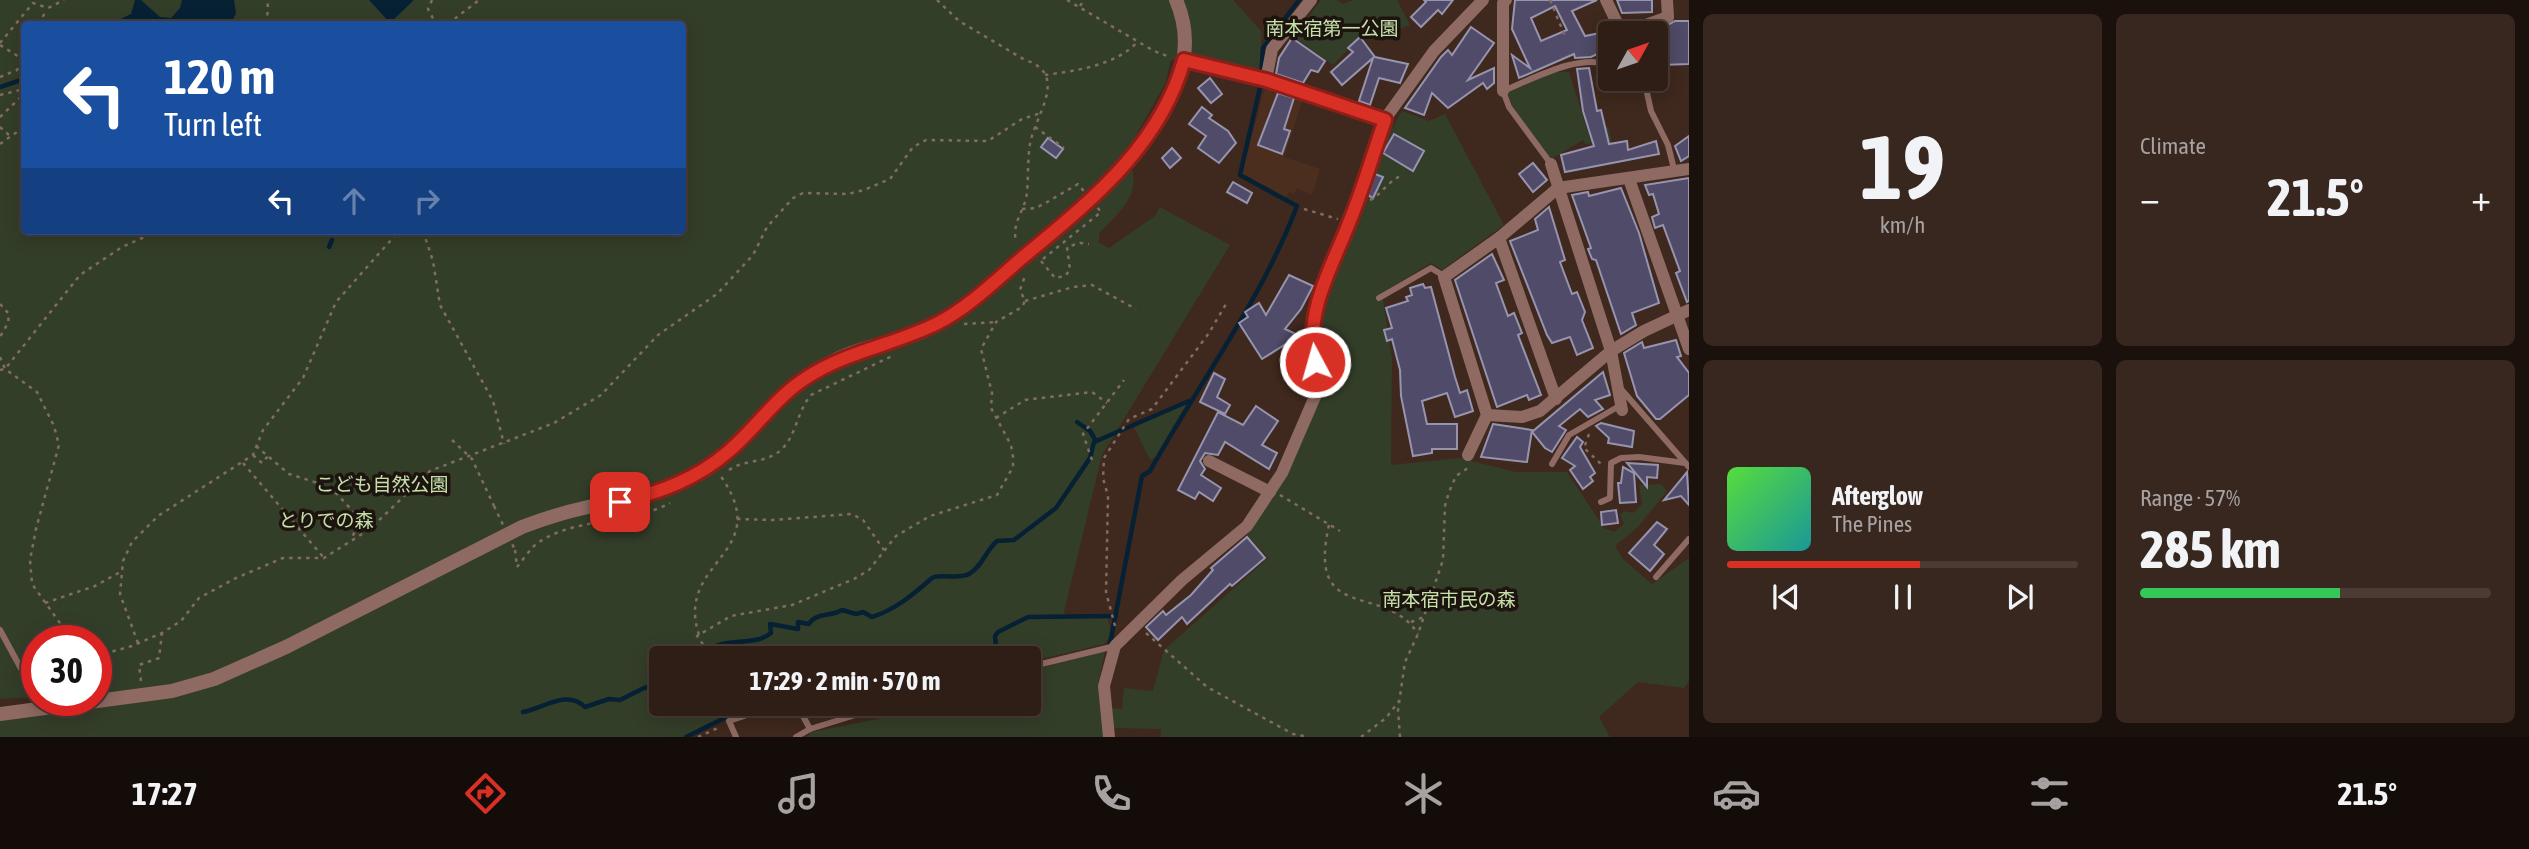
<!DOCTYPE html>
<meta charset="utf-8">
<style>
body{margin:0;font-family:"Asap Condensed","Noto Sans JP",sans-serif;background:#37271f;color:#f1f3f6;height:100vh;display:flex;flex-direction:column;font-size:26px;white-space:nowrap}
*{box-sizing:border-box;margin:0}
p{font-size:23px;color:#a7a2a1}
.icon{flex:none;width:38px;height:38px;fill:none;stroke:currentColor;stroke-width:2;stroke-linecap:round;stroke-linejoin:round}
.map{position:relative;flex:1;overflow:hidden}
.panel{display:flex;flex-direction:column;gap:14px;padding:14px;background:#1a100c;width:840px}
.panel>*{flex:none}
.guide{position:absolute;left:21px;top:21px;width:665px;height:214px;border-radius:7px;box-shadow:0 4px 18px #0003,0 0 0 2px #4a3c35;background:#1a4fa0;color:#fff;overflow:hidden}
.needle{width:46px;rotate:50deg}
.tools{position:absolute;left:1598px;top:21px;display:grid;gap:14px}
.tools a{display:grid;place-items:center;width:70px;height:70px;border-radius:7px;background:#2f1e16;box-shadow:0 4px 18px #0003,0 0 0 2px #4a3c35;font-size:35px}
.speed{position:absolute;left:21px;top:625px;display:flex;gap:14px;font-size:35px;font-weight:700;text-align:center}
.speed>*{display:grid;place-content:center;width:91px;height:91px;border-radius:50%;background:#2f1e16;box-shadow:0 4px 18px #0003,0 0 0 2px #4a3c35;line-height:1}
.speed .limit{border:10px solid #d22;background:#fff;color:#111}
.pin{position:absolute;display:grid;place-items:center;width:60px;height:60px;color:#fff;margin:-30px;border-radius:14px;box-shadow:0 4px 10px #0006}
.me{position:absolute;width:77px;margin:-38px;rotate:354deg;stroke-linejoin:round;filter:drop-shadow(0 0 5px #0008)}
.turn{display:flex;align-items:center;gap:24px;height:147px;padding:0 28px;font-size:32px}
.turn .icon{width:91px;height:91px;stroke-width:2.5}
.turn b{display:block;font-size:49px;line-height:60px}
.lanes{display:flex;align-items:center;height:66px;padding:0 28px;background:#0003;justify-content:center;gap:35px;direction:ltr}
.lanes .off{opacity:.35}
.big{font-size:52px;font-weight:700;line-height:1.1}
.panel .card{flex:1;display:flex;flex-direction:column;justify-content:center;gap:10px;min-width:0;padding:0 24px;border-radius:10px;background:#37271f}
.panel .dial{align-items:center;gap:0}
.dial b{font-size:91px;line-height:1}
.song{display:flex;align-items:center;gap:21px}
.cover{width:84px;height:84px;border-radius:10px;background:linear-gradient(135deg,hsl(110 70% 55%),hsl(180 70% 35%))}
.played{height:7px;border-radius:4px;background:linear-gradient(90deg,#d93025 55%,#4a3c35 55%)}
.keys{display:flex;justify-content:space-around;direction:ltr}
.heat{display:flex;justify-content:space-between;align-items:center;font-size:38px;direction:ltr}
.charge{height:10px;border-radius:5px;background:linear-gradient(90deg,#34c759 57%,#4a3c35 0)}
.panel .tiles{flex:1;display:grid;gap:14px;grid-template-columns:repeat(2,1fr)}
.trip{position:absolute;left:649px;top:646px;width:392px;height:70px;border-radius:7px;background:#2f1e16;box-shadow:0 4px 18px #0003,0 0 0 2px #4a3c35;font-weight:700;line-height:70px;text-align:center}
.menu{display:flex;height:112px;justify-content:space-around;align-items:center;background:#130c09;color:#a7a2a1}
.menu .icon{width:49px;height:49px}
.menu .active{color:#d93025}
.menu b{font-size:32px;color:#f1f3f6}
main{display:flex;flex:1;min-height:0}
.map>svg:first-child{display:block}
.built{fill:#4c2e1f}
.green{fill:#333e29;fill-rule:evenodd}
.water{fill:#062134}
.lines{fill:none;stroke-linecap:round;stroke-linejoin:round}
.stream{stroke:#062134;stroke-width:4.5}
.building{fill:#4f4b68;stroke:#9794af;stroke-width:2;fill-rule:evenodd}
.path{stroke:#806c62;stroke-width:2.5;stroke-dasharray:3.5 5;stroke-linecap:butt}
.service{stroke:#8f6a62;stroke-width:6}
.minor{stroke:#8f6a62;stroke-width:12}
.tertiary{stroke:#8f6a62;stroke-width:14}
.path-bridge{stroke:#806c62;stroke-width:2.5;stroke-dasharray:3.5 5;stroke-linecap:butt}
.route-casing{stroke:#8d1f18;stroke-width:18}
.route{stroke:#d93025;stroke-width:12}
.labels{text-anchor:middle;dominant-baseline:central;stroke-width:7;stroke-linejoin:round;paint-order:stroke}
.park-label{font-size:19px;fill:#c5e1aa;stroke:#1e140f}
</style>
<main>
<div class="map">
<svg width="1689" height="737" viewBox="0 0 1689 737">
<rect width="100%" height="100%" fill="#3f281d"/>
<path class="built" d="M1265 87 1303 99 1284 157 1320 169 1312 195 1297 188 1294 194 1289 192 1286 199 1241 175Z"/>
<g class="green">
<path d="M0 0H1233L1262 32 1259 72 1201 57 1171 60 1165 84 1126 153C1145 191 1125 207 1099 233V243L1109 248 1155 216 1160 207 1230 245 1102 455 1063 616H1107C1110 627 1113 636 1104 644L1029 662V658H662V704H758L690 737H0V717L54 706 50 700H96V640H37V697L0 699ZM24 24H682V231H24Z"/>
<path d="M1321 0H1337L1343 4 1353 0H1397L1410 25 1374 39 1360 37 1333 65 1293 37Z"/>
<path d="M1554 72H1569L1588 132 1608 127 1612 141 1585 144 1583 140 1550 160 1514 110 1507 93Z"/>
<path d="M1402 111 1429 121 1445 114 1504 225 1442 270 1431 263 1382 293 1392 358 1391 465 1459 458 1516 472H1567L1604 528 1614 532 1624 524 1620 515 1624 511 1633 513 1642 504 1639 485 1661 484 1667 491 1638 527 1615 546 1623 559 1652 584 1689 558V681L1684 688 1638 682 1599 717 1610 737H1161V729L1112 728 1109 708 1122 709 1124 688 1153 691 1164 650 1268 558 1245 532 1325 386C1322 371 1316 354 1315 338 1313 285 1373 158 1402 111Z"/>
<path d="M1187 403 1156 456 1150 460 1134 427Z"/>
<path d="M1105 651 1098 684 1104 737H806L812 732 877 719 906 704H1029V671Z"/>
</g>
<g class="water">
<path d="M135 0H141L160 17 171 18 180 8 182 0H234L236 13 231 24H110L131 14Z"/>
<path d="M369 0H414L390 23Z"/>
</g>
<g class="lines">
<g class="stream">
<path d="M0 87 24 79"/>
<path d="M329 247 332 240"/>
<path d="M1077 422 1090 431 1096 441"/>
<path d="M1110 644 1142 476 1150 471C1199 383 1261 301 1297 206L1240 175 1261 83 1263 48 1299 0"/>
<path d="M706 658 705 652C727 635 752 648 771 633L770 624 798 629V622L809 624C816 612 831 617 842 610L856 614 863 612 872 617C895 610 915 593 932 578 939 573 957 580 969 574 982 567 986 550 997 541L1014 540 1056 508 1090 458 1094 442 1189 401"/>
<path d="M997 658 995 636 998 632 1028 617 1116 616"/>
<path d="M874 704H875"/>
<path d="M523 712C544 708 567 689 585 707L609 699 620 700 644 688 662 684"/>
<path d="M686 737 749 706 770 704"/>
</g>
</g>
<g class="building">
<path d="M1424 0H1453L1442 14 1438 10 1421 27 1411 17 1426 2Z"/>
<path d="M1515 0H1597L1572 11 1585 36 1610 31V48L1591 57 1575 58 1574 54 1519 78 1512 55 1530 68 1512 29ZM1555 6 1567 30 1541 41 1531 18Z"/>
<path d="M1617 0H1652V12L1622 13Z"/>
<path d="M1675 21H1689V64L1661 65V29Z"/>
<path d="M1471 27 1494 43 1468 80 1494 68V83L1487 89 1483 83 1448 108 1432 93 1424 115 1405 108 1441 57 1448 50 1452 55Z"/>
<path d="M1360 37 1375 57 1408 64 1400 83 1379 78 1370 105 1359 101 1373 58 1342 85 1331 72 1353 52 1348 48Z"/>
<path d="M1292 38 1325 61 1318 72 1311 70 1303 83 1276 74 1279 58Z"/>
<path d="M1589 68 1597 111 1601 110 1609 144 1627 141 1628 150 1656 141 1659 154 1565 172 1561 155 1594 146 1583 111 1577 69Z"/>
<path d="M1210 78 1222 94 1211 103 1198 88Z"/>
<path d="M1278 93 1294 98 1284 129 1290 131 1282 154 1258 145Z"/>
<path d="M1202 107 1212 115 1209 118 1228 131 1236 143 1219 163 1198 148 1206 136 1189 124Z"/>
<path d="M1394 134 1424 151 1413 171 1383 153Z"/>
<path d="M1689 136V156L1681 161 1675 146Z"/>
<path d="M1048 138 1063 149 1056 158 1041 147Z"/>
<path d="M1172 148 1181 158 1170 168 1162 158Z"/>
<path d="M1533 163 1547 180 1533 192 1519 174Z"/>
<path d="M1375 174 1383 177 1373 198 1368 195Z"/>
<path d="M1689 178V301L1687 302 1676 273 1680 271 1663 225 1655 228 1652 217 1659 214 1653 194 1649 195 1645 185Z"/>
<path d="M1233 182 1252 193 1247 203 1227 192Z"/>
<path d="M1621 188 1639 233 1659 303 1632 313 1636 325 1621 334 1596 260 1592 259 1588 249 1591 248 1572 195 1588 192 1589 196Z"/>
<path d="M1549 207 1565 260 1560 262 1572 294 1577 292 1585 312 1582 320 1593 348 1577 355 1570 337 1552 343 1547 335 1510 241 1538 230 1535 219Z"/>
<path d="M1492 254 1504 280 1496 283 1508 316 1514 313 1522 333 1518 335 1541 395 1529 400 1527 395 1497 407 1455 280Z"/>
<path d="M1289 275 1313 286 1301 309 1285 329 1302 337 1296 349 1286 344 1262 359 1239 323 1248 317 1245 312 1259 303 1266 315Z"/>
<path d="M1423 284 1425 288 1431 287 1455 377 1460 393 1467 390 1473 411 1455 417 1447 393 1422 401 1427 424H1457V449H1432V453L1413 456 1401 396 1400 370 1392 339 1387 341 1384 330 1392 328 1386 308 1408 301 1406 297 1412 295 1410 288Z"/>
<path d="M1676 340 1681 356 1677 357 1689 373V395L1660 419H1656L1637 396 1624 353 1642 342 1644 348Z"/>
<path d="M1603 372 1610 395 1595 400 1603 409 1588 417 1580 409 1559 426 1566 430 1552 452 1545 448 1532 432Z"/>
<path d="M1214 373 1225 379 1217 397 1230 405 1225 414 1200 402Z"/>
<path d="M1256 406 1278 421 1262 445 1277 453 1269 469 1225 442 1218 455 1205 453 1200 461 1205 469 1201 475 1221 488 1213 501 1199 492 1195 499 1178 490 1218 412 1243 425Z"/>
<path d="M1601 423 1634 431 1632 447 1608 443 1609 438 1596 426Z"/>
<path d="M1493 424 1532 430 1527 462 1481 457Z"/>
<path d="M1577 437 1583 442 1580 447 1595 473 1590 477 1593 481 1583 489 1570 470 1575 466 1562 458Z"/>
<path d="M1627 463 1658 465 1657 478 1647 477V487Z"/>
<path d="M1623 467 1634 473 1636 502 1620 503 1618 483H1621Z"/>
<path d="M1687 472 1689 505 1681 496 1664 500Z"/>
<path d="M1616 510 1618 523 1602 525 1601 512Z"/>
<path d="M1657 522 1667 529 1654 545 1664 554 1650 571 1629 553Z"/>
<path d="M1247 537 1265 558 1232 586 1230 584 1187 624 1182 617 1158 640 1146 627 1163 611 1166 615 1191 595 1213 570 1211 568Z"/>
</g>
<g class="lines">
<g class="path">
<path d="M432 0 428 9 436 24"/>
<path d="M937 0 959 21 1025 60C1070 74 1035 115 1030 144 1027 162 1029 181 1026 199 1022 213 1012 225 1016 241"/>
<path d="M1067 0 1154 51 1170 57"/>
<path d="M1550 0 1565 36"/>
<path d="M1080 6 1084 0"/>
<path d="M38 24 47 10"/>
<path d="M267 24 268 0"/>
<path d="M448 24 479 0"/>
<path d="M0 43 33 3 48 8 64 0"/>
<path d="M0 45 24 60"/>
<path d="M1045 75C1075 71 1118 65 1138 41"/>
<path d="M0 77 17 70 24 57"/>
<path d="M0 95 24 89"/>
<path d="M0 117 24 94"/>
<path d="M0 127 10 136"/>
<path d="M1035 127 1064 148"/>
<path d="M0 144 24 127"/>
<path d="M1370 200C1380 196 1387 182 1402 175"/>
<path d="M1022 209 1036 208 1049 201"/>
<path d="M1304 209 1338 219"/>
<path d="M423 231 433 261 440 305 493 401 504 444"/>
<path d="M1041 261 1055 278 1065 276 1070 270 1067 247 1080 243 1089 244"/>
<path d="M1025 301 1073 287 1092 285 1136 309"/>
<path d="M0 304 9 314 8 323 0 337"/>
<path d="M964 324 996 322"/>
<path d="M0 357 5 369 37 392 54 426 59 445 36 529 30 560 32 584 72 640"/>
<path d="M0 370 5 369 80 275 122 247 158 231"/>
<path d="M996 418 1025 400 1092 392 1107 403"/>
<path d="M1589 434 1584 448 1601 464"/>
<path d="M452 440 472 459 494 506"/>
<path d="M256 446 289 474 324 485 337 494 360 519 352 538"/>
<path d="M253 455 262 463 268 456"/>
<path d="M1092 460 1083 434 1124 380"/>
<path d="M243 463 324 558"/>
<path d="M729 470C743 460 763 463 777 453 796 441 796 412 811 395L892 356"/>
<path d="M1280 495 1340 531"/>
<path d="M737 519 772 520 852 514 863 520 884 550"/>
<path d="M1329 525C1306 626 1385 581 1418 634"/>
<path d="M515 550 517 567"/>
<path d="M517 567C522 561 528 552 534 546 568 517 631 525 670 503"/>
<path d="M45 603 95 586 122 571"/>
<path d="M1411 622 1424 617"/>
<path d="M1115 626 1106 592 1108 496 1103 478 1104 458 1129 419 1152 409 1209 333 1226 304"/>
<path d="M1146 633 1207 687 1293 734 1309 737"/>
<path d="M699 635C674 559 777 555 720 475"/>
<path d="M138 643 120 594 123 561 132 542 158 516 253 455 263 430 303 378 336 302 399 231"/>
<path d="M994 650 1002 645"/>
<path d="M96 656 132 646 162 633 181 621 199 598 236 578 283 558H324L370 529 430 471 554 423 601 395 658 335 717 294 753 255 767 227 793 198 803 193 848 194 864 190 890 179 913 147 926 140 988 141 1022 119 1041 113"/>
<path d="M713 658 697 636 731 616 792 605 854 579 869 570 896 536 930 516 997 495 1013 467V457L1011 445 991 408 992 393 981 349 996 322 1022 307 1025 301 1020 290 1025 276"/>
<path d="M141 681 139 665 159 658 162 633"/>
<path d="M698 737 720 727"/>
<path d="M1361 737 1386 718 1399 701"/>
<path d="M1400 737 1398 710 1405 662 1418 634 1443 560 1445 506 1449 492 1456 476 1468 468"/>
</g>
<g class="service">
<path d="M1644 79 1651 111 1668 145 1675 173"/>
<path d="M1551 164 1509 107 1503 91C1533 79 1578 53 1610 65"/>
<path d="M1379 298 1431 268 1444 276"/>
<path d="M1621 389 1689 467"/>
<path d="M1552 464 1569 435 1621 405"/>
<path d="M1601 502 1610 498 1611 463 1621 458 1639 457 1685 463"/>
<path d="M1656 577 1689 539"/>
<path d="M0 630 37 698"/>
<path d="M1029 667 1115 646"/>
<path d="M793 704 797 705 810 729"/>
<path d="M736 737 729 721 780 704"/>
<path d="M796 737 810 729 891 704"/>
</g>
<g class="minor">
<path d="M1606 0 1619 27 1646 25 1668 17 1667 0"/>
<path d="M1184 60 1256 77 1385 119"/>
<path d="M1266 80 1272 49 1311 0"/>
<path d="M1503 91V3L1506 0"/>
<path d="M1551 164 1611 351 1622 410"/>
<path d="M1629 179 1689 349"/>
<path d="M1499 238 1556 399"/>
<path d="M1487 415 1522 417 1540 411 1611 351 1644 331 1689 310"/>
<path d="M1468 455 1487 415 1444 277 1499 238 1558 188 1689 169"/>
<path d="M1209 461 1270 492"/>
<path d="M1109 737 1104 686 1115 646 1182 580 1247 526 1282 473 1320 385 1311 339 1325 277 1349 223 1385 119 1434 51 1483 0"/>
</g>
<path class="tertiary" d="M0 714 172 691 214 679 286 647 522 527C543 519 565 512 588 507 621 500 653 496 684 481 734 457 760 408 805 378 818 370 832 360 846 355 877 343 912 338 941 321 975 301 1003 274 1033 249 1097 195 1219 98 1176 0"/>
<g class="path-bridge">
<path d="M1043 259 1101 212 1078 184 1049 201"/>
<path d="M494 506 515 550"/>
</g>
</g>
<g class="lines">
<defs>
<path id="route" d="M620 502C661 492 697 479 729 451 756 428 776 397 806 378 847 351 894 345 938 323 969 307 995 281 1022 258 1088 203 1160 147 1184 60L1266 80 1385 120C1373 154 1363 189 1349 223 1331 269 1305 311 1315 362"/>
</defs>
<use href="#route" class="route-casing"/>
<use href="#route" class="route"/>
</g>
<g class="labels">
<g class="park-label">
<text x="1332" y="28">南本宿第一公園</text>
<text x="382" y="484">こども自然公園</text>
<text x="326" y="520">とりでの森</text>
<text x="1449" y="599">南本宿市民の森</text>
</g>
</g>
</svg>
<div class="tools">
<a><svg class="needle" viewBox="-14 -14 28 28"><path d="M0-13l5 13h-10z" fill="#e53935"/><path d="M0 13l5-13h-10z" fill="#a7a2a1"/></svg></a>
</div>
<div class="speed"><div class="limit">30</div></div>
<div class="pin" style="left:620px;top:502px;background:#d93025"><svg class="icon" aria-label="arrive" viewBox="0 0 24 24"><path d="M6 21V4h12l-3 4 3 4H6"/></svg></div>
<svg class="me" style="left:1315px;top:362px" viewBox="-20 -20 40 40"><circle r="17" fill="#d93025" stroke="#fff" stroke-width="3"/><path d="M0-11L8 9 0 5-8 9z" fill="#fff"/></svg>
<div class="trip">17:29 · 2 min · 570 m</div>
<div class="guide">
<div class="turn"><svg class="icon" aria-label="left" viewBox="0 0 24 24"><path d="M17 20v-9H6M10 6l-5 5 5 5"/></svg><div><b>120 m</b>Turn left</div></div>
<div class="lanes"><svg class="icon" aria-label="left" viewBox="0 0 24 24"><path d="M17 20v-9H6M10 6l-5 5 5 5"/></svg><svg class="icon off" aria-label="ahead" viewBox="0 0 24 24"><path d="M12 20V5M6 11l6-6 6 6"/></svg><svg class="icon off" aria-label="right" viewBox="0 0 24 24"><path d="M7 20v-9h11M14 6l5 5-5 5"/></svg></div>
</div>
</div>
<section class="panel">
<div class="tiles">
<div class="card dial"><b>19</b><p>km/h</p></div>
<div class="card"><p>Climate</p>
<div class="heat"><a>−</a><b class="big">21.5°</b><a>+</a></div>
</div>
<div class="card">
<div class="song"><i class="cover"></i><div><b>Afterglow</b><p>The Pines</p></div></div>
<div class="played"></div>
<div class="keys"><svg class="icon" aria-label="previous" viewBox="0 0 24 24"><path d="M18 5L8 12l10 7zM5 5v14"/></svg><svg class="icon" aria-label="pause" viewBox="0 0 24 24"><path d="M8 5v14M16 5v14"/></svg><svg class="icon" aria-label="next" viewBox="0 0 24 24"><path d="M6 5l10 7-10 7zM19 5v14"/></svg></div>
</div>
<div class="card"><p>Range · 57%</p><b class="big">285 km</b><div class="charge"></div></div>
</div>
</section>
</main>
<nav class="menu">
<b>17:27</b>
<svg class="icon active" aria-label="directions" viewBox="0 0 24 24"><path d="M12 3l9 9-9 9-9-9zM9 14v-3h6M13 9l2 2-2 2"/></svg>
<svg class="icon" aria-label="music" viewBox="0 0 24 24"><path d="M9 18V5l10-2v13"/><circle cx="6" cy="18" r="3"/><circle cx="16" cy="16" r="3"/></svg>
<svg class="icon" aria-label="phone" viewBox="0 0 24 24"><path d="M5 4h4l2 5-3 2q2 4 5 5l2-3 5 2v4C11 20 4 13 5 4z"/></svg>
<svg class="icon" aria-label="climate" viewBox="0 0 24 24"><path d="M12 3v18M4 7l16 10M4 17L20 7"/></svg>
<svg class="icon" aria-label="car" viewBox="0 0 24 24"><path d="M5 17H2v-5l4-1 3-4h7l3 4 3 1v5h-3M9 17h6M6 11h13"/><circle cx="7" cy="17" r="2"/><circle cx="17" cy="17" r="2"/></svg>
<svg class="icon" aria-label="filters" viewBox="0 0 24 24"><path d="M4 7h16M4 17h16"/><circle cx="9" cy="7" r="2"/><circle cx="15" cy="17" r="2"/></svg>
<b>21.5°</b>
</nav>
